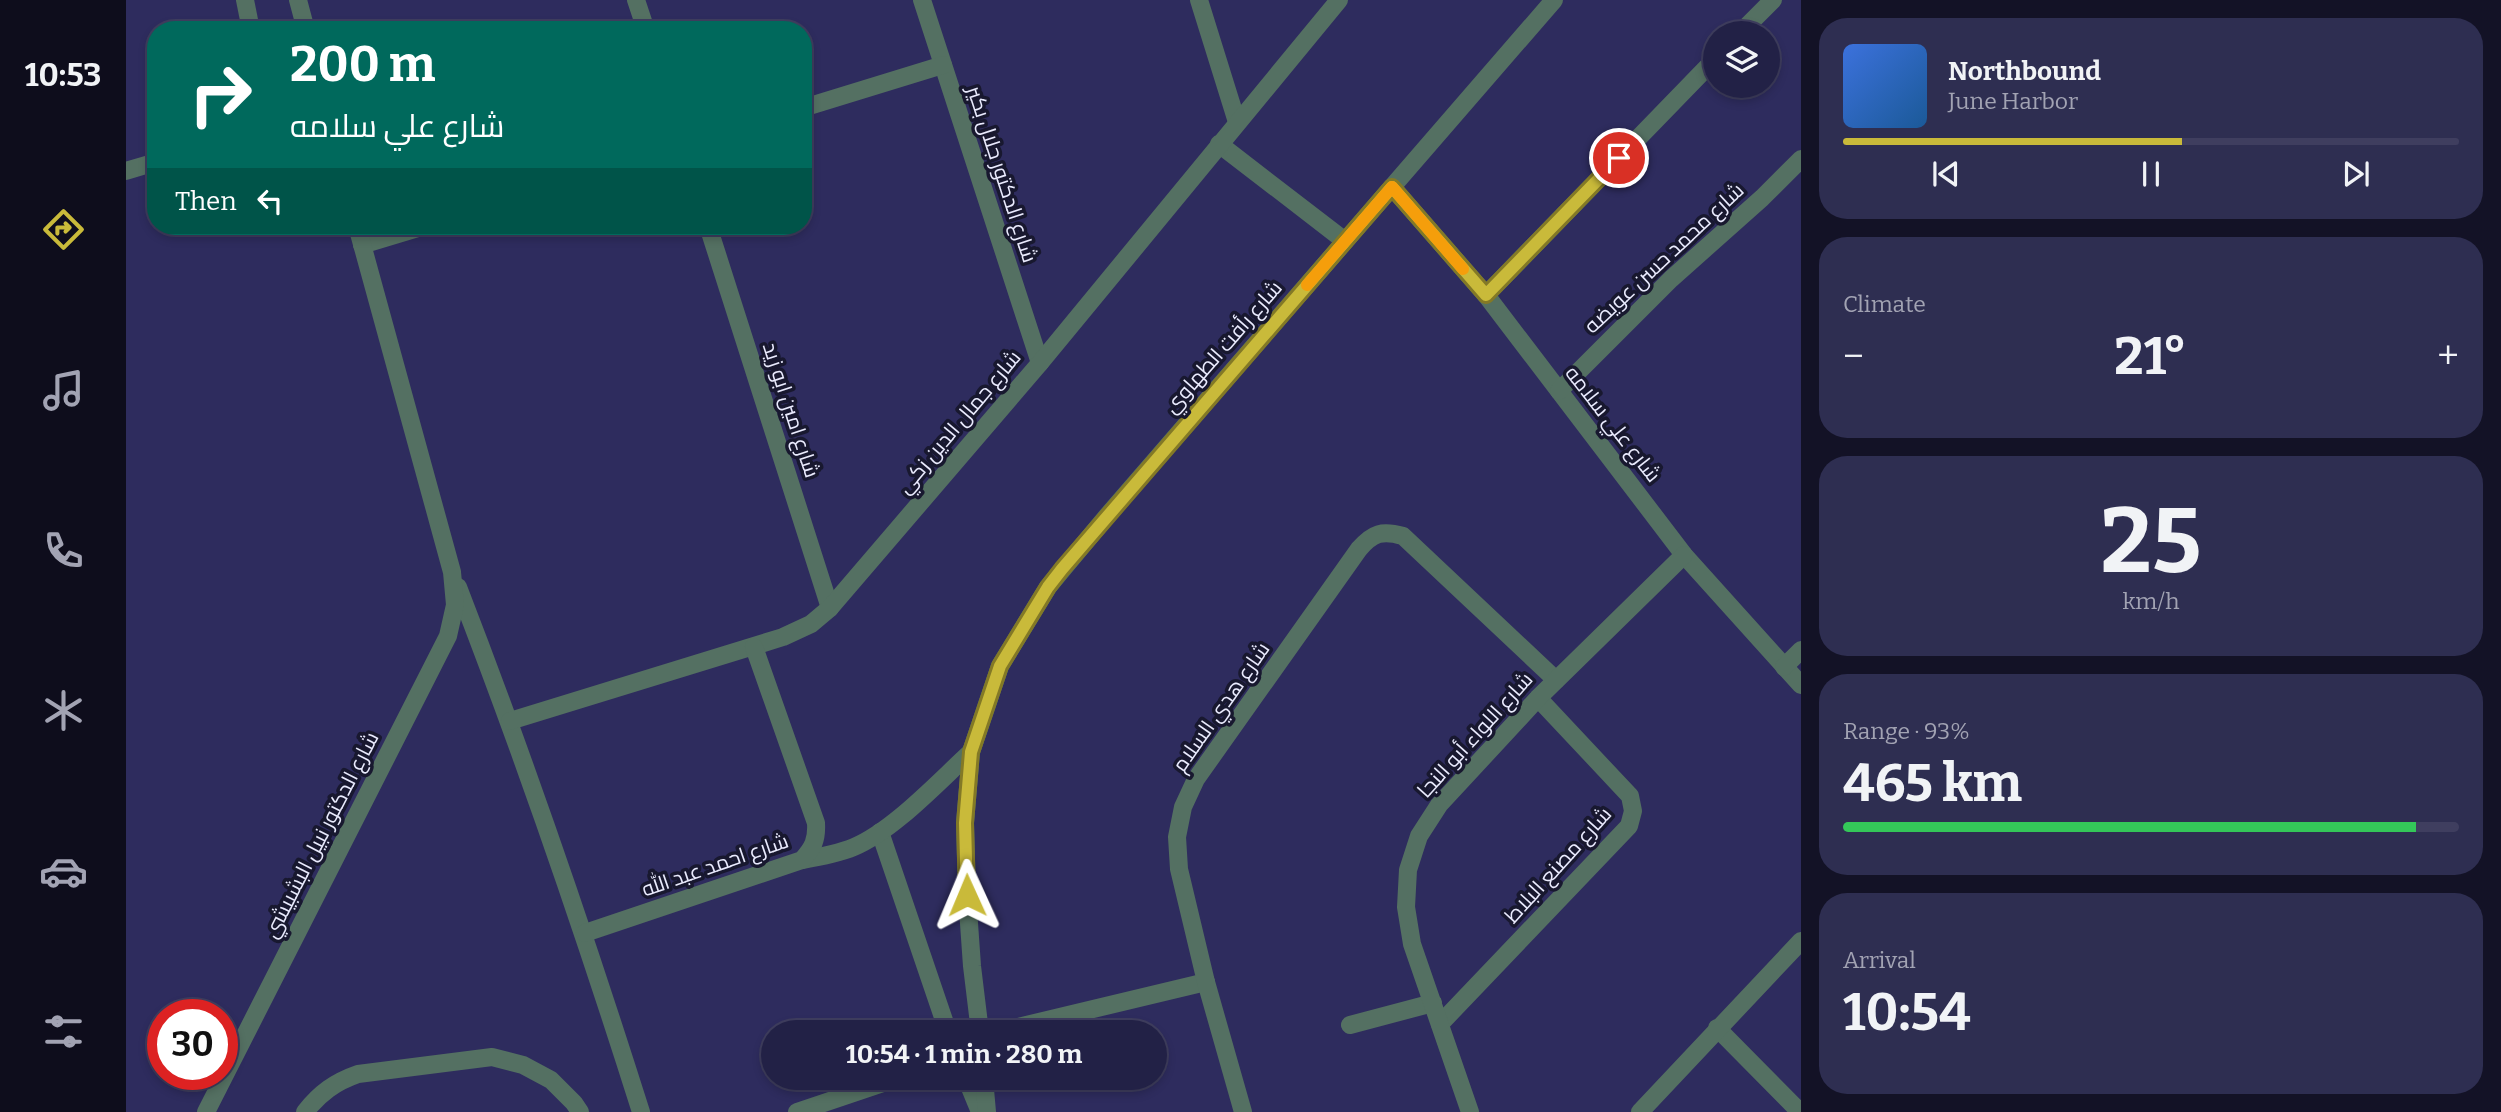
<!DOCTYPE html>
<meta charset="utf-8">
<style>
body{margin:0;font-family:Bitter,Cairo,serif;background:#2e2e51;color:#f1f3f6;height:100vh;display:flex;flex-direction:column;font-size:26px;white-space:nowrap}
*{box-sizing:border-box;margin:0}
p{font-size:23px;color:#a2a3b3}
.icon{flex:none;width:38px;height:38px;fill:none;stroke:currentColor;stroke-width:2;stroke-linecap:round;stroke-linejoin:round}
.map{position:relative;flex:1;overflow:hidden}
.panel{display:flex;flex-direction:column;gap:18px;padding:18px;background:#131226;width:700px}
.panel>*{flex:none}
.top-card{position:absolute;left:21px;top:21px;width:665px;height:214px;border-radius:28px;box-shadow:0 4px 10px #0003,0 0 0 2px #3f3e5f;background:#00695c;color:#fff;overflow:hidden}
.fabs{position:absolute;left:1577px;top:21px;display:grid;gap:14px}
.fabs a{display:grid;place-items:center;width:77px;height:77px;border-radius:50%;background:#222146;box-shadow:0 4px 10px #0003,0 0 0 2px #3f3e5f;font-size:35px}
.speed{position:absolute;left:21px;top:999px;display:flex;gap:14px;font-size:35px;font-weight:700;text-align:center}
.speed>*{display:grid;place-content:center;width:91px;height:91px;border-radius:50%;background:#222146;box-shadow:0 4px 10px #0003,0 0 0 2px #3f3e5f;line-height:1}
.speed .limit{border:10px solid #d22;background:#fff;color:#111}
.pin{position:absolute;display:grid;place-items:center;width:60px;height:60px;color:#fff;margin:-30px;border:4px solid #fff;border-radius:50%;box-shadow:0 2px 7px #0007}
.me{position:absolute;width:77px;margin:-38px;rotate:359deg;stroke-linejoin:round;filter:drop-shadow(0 0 5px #0008)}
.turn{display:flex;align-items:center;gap:24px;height:147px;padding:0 28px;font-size:32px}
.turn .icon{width:91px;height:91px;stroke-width:2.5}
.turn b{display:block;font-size:49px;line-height:60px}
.then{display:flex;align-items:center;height:66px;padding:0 28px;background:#0003;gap:14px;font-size:26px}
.big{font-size:52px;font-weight:700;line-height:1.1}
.panel .card{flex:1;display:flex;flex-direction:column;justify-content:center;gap:10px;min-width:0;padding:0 24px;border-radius:28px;background:#2e2e51}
.panel .dial{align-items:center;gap:0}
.dial b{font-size:91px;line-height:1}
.song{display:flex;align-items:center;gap:21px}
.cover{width:84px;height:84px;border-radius:10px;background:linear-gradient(135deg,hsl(220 70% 55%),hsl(210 70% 35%))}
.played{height:7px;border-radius:4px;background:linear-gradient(90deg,#c9ba3a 55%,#3f3e5f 55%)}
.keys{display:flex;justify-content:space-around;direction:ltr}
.heat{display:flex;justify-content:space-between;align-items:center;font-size:38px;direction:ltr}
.charge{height:10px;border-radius:5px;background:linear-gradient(90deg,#34c759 93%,#3f3e5f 0)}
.trip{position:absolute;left:635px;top:1020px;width:406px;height:70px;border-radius:35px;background:#222146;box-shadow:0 4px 10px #0003,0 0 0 2px #3f3e5f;font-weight:700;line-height:70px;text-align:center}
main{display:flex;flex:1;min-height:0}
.tab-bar{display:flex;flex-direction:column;width:126px;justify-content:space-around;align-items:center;background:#0e0d1c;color:#a2a3b3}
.tab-bar .icon{width:49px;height:49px}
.tab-bar .current{color:#c9ba3a}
.tab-bar b{font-size:32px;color:#f1f3f6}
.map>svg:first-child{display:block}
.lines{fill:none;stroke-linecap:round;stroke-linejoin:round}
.minor{stroke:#547062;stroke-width:18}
.route-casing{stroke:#837926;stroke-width:18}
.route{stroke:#c9ba3a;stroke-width:12}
.slow{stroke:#f59e0b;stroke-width:12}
.labels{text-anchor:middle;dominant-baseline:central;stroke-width:7;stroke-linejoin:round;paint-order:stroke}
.street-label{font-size:21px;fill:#eaebfe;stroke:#18182f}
</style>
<main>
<nav class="tab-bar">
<b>10:53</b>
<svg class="icon current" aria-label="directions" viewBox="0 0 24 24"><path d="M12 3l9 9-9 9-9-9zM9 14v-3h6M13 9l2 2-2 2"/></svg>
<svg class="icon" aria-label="music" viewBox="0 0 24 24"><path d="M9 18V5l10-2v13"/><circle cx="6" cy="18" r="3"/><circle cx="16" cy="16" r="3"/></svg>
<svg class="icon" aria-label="phone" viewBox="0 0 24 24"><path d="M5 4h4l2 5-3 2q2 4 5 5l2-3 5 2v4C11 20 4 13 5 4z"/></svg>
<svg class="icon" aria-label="climate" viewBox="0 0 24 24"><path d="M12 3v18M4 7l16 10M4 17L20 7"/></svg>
<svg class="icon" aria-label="car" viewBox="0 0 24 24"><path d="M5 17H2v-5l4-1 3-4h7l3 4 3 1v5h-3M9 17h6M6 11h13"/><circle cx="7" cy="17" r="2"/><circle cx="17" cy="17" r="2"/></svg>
<svg class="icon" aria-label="filters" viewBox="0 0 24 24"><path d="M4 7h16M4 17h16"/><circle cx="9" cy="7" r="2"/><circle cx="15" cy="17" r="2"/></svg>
</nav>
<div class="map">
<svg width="1675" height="1112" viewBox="0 0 1675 1112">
<rect width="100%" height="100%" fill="#2e2c5e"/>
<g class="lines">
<g class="minor">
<path d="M119 0 125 30"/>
<path d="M172 0 180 30"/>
<path d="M510 0 520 30"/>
<path d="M796 0 914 363"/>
<path d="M1073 0 1111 122"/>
<path d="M1614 33 1647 0"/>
<path d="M677 108 817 65"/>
<path d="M1093 144 1219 241"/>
<path d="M0 171 30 162"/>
<path d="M1266 187 1360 295 1558 555 1675 685"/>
<path d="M582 226 704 608"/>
<path d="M236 245 299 226"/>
<path d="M1360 295 1589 59"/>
<path d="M1433 391 1545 279 1636 198 1675 159"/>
<path d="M332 587C399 760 459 935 515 1112"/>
<path d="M1658 667 1675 650"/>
<path d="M384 721 657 637 685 624 704 608 914 363 1213 0"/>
<path d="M754 832 822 1032"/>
<path d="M676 860C694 857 711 854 728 847 768 830 812 782 845 752"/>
<path d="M459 933 676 860C687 848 691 840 690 823L628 647"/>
<path d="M1314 1024 1503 826 1507 811 1504 796 1412 698"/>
<path d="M1224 1025 1307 1003"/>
<path d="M1591 1028 1674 1112"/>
<path d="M854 1032 846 966 841 895 839 823 845 752 874 666 922 587 981 516 1428 0"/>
<path d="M871 1032 1080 982"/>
<path d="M840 1078 854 1112"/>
<path d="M858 1078 861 1112"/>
<path d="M80 1112 322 636 329 605 326 572 231 226"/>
<path d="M179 1112C194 1093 209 1082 232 1074L366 1057 397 1065 425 1080 448 1103 454 1112"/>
<path d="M671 1112 772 1078"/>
<path d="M1117 1112 1080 982 1053 869 1051 837 1057 807 1070 779 1233 549C1247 533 1256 530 1277 536L1430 680"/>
<path d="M1344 1112 1286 944 1280 907 1282 870 1293 836 1313 805 1412 698 1558 555"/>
<path d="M1514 1112 1675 941"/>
</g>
</g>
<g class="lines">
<defs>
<path id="route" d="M841 895 839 823 845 752 874 666 922 587 936 569 1266 187 1360 295 1493 158"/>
</defs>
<use href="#route" class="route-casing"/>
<use href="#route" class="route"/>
<path class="slow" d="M1181 285 1266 187 1337 269"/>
</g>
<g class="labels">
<g class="street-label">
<text transform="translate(876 174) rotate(72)">شارع الدكتور جلال بكير</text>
<text transform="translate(1538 258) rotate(-43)">شارع محمد حسن عويضه</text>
<text transform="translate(1097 347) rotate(-49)">شارع رأفت الطهاوي</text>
<text transform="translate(665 410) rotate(72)">شارع امين ابو زيد</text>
<text transform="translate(833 422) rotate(-50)">شارع جمال الدين زكي</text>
<text transform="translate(1487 424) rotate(52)">شارع علي سلامه</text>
<text transform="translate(1095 707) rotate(-55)">شارع هدي السلام</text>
<text transform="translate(1349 735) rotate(-48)">شارع اللواء أبو النجا</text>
<text transform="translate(195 835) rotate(-63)">شارع الدكتور نبيل البشبيشي</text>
<text transform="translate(589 865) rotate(-19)">شارع احمد عبد الله</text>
<text transform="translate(1432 865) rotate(-48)">شارع مصنع البلاط</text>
</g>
</g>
</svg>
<div class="fabs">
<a><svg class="icon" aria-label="layers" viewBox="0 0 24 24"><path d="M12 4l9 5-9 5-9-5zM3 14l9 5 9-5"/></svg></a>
</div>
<div class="speed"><div class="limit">30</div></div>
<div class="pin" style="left:1493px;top:158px;background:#d93025"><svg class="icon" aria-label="arrive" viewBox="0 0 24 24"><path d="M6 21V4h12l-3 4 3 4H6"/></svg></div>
<svg class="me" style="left:841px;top:895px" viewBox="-20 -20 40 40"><path d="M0-17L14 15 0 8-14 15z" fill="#c9ba3a" stroke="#fff" stroke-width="4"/></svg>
<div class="trip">10:54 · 1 min · 280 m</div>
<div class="top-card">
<div class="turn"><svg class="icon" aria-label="right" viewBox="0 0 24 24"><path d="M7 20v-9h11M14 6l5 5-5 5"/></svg><div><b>200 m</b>شارع علي سلامه</div></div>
<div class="then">Then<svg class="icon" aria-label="left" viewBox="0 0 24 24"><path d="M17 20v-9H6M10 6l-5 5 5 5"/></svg></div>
</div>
</div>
<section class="panel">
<div class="card">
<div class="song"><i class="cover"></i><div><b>Northbound</b><p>June Harbor</p></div></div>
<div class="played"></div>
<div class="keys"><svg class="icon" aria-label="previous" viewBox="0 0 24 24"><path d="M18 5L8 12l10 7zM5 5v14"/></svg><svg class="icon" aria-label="pause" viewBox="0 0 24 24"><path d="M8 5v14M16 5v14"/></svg><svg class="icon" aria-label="next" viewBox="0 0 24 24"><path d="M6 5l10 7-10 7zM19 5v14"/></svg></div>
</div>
<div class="card"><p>Climate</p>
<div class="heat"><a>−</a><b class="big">21°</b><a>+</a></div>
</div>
<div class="card dial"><b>25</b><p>km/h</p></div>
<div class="card"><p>Range · 93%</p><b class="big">465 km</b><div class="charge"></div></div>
<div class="card"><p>Arrival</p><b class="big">10:54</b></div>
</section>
</main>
